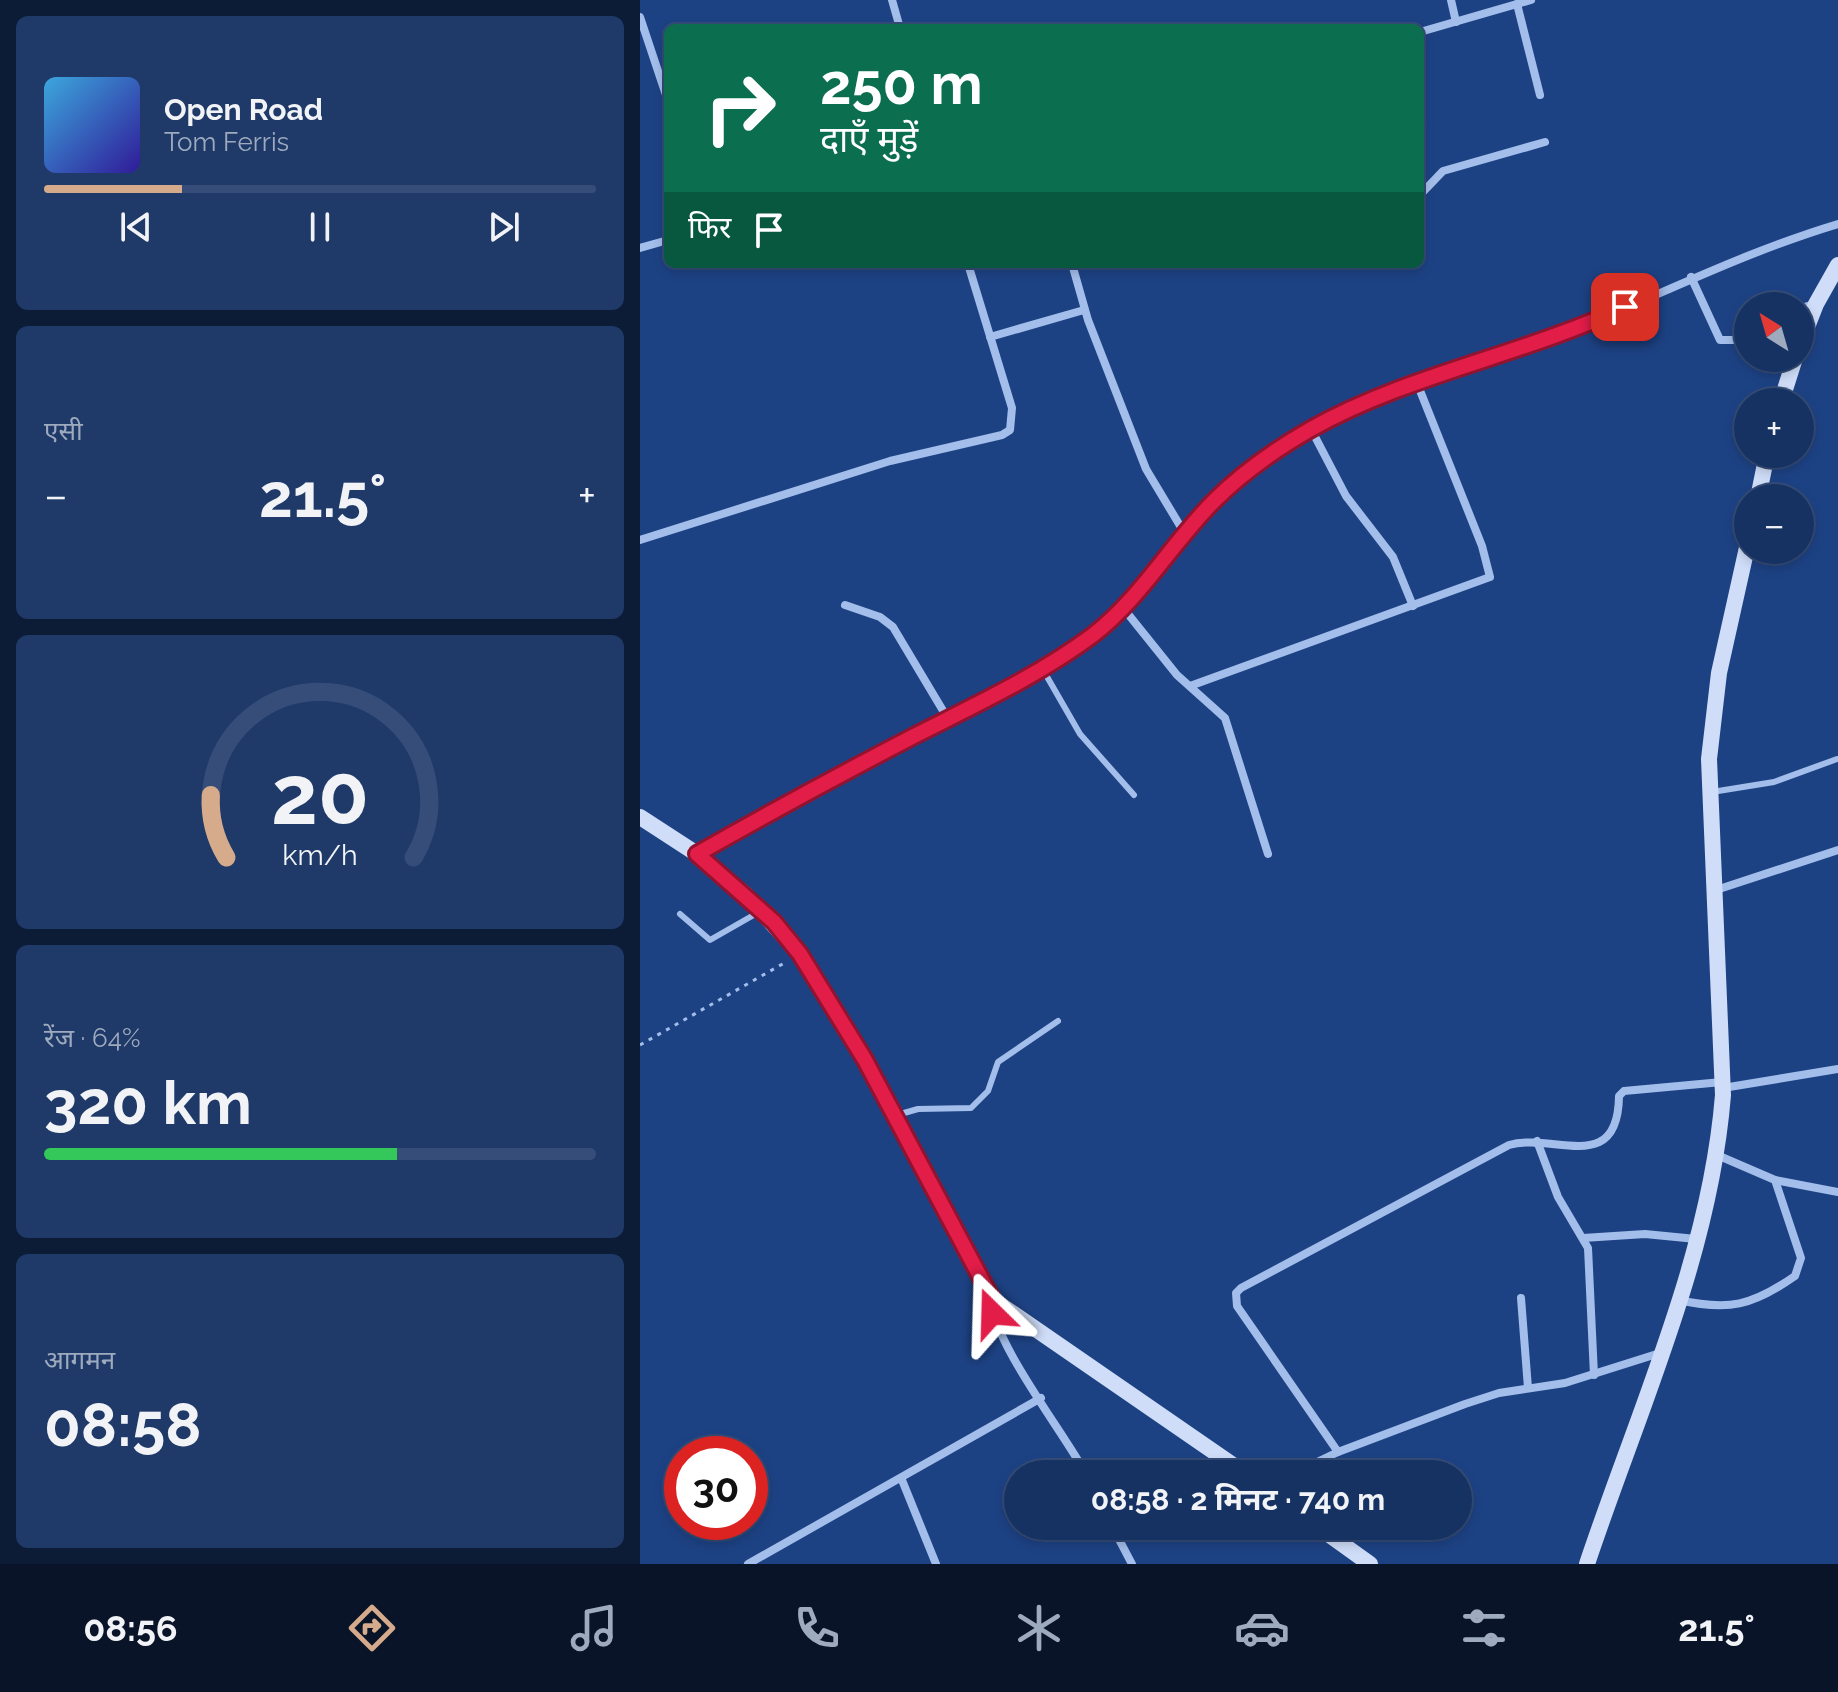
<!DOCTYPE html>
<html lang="hi">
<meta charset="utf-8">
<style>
body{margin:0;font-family:Raleway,"Noto Sans Devanagari",sans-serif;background:#1f3a69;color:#f1f3f6;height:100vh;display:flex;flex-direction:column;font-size:30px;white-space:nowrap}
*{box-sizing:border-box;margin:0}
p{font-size:26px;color:#9eaabe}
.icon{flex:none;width:44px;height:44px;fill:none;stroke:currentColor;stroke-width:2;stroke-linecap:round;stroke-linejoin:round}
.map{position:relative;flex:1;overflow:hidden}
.details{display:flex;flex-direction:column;gap:16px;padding:16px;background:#0c1c36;width:640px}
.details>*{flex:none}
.hud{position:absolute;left:24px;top:24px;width:760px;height:244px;border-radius:12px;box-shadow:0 4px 12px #0003,0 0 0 2px #354d78;background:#0b6e4f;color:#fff;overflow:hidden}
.needle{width:52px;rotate:323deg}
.tools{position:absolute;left:1094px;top:292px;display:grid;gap:16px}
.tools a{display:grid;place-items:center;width:80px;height:80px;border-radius:50%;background:#163263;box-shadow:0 4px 12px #0003,0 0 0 2px #354d78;font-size:40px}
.speed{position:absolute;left:24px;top:1436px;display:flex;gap:16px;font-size:40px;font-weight:700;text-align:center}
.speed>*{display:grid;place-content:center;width:104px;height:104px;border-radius:50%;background:#163263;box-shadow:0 4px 12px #0003,0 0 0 2px #354d78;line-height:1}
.speed .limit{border:12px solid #d22;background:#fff;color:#111}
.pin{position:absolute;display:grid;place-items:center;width:68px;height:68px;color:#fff;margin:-34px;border-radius:16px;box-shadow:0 4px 12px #0006}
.me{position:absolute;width:88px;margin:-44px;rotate:338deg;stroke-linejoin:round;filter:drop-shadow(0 0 6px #0008)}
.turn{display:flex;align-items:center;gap:28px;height:168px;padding:0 24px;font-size:36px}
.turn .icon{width:104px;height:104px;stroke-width:2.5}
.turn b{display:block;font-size:56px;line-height:68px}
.then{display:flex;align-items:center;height:76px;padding:0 24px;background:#0003;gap:16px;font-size:30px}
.big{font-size:60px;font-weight:700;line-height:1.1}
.details .card{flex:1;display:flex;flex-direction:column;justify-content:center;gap:12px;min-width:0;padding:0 28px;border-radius:12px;background:#1f3a69}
.details .dial{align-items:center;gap:0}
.dial svg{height:208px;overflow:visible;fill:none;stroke:#354d78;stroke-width:7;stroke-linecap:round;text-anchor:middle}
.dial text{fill:#f1f3f6;stroke:none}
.song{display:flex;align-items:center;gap:24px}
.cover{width:96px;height:96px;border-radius:12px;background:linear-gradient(135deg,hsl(200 70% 55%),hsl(250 70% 35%))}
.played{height:8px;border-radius:4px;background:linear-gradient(90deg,#d6ab8b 25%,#354d78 25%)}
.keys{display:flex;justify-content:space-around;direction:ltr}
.heat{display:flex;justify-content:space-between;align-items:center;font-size:44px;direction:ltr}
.charge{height:12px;border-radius:6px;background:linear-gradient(90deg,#34c759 64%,#354d78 0)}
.trip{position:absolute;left:364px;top:1460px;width:468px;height:80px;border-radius:40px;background:#163263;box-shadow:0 4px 12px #0003,0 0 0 2px #354d78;font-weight:700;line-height:80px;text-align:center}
.tab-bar{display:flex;height:128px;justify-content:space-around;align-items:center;background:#091428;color:#9eaabe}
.tab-bar .icon{width:56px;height:56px}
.tab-bar .active{color:#d6ab8b}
.tab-bar b{font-size:36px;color:#f1f3f6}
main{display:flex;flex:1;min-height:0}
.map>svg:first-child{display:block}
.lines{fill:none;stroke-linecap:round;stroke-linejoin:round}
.path{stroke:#a3beea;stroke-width:3;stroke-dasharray:4 6;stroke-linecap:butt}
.lane{stroke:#a3beea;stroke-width:6}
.street{stroke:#a3beea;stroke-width:8}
.secondary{stroke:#cfddf8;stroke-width:16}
.route-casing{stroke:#92132f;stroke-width:20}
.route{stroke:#e11d48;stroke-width:14}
</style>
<main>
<section class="details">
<div class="card">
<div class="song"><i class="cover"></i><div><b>Open Road</b><p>Tom Ferris</p></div></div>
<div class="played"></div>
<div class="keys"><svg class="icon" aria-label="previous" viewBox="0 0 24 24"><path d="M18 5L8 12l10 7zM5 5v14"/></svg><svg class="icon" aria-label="pause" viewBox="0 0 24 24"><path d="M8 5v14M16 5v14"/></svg><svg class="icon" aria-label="next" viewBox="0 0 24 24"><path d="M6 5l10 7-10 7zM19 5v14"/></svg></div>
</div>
<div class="card"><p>एसी</p>
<div class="heat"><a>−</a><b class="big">21.5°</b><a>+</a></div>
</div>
<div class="card dial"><svg viewBox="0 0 100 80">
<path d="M14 69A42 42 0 1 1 86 69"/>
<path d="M14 69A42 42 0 0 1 8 45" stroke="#d6ab8b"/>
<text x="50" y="56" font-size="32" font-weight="700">20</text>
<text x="50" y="72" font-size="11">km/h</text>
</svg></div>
<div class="card"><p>रेंज · 64%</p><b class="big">320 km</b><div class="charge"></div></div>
<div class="card"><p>आगमन</p><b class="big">08:58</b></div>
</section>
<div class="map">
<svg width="1198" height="1564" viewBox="0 0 1198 1564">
<rect width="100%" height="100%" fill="#1d4284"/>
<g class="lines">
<path class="path" d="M0 1045 146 962"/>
<g class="lane">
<path d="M402 668 440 734 494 795"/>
<path d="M1072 792 1134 782 1197 759"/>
<path d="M40 914 70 940 119 912"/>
<path d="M257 1115 278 1109 331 1108 348 1091 358 1062 418 1021"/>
</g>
<g class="street">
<path d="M252 0 260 28"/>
<path d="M811 0 816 22"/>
<path d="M877 4 900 95"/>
<path d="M0 17 28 101"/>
<path d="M780 32 891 0"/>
<path d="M780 125 782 124"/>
<path d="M780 195 803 171 905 142"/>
<path d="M0 248 28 240"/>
<path d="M432 264 448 320 506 469 545 534"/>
<path d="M1051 277 1080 340H1093L1108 332"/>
<path d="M1160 308 1175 304"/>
<path d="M350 337 444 310"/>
<path d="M671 429 706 496 753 557 773 606"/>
<path d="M0 540 250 461 362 435 370 430 372 408 328 264"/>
<path d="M205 605 240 617 253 627 308 719"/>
<path d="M484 609 537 675 585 718 628 854"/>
<path d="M550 686 850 577 842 546 777 383"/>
<path d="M57 854C117 820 176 786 237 755 310 718 386 684 452 635 500 599 531 547 572 503 600 474 637 448 673 428 748 388 830 370 909 340 1006 302 1098 254 1198 224"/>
<path d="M1073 891 1198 850"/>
<path d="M1083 1088 1198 1069"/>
<path d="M897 1141 918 1197 948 1248 954 1375"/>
<path d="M1077 1155 1135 1180 1198 1192"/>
<path d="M943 1238 1005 1234 1056 1239"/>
<path d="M881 1298 888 1388"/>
<path d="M1038 1300C1089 1311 1112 1306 1155 1276L1161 1258 1135 1180"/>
<path d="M352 1301C352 1341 424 1433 446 1474"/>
<path d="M698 1452 597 1306 596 1293 601 1288 869 1145C913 1132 978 1177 979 1096L984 1091 1082 1082"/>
<path d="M652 1474 698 1452 825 1404 859 1393 925 1383 1020 1353"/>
<path d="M262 1480 296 1564"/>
<path d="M472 1526 492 1564"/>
<path d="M108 1564 401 1398"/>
</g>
<g class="secondary">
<path d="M1160 345 1176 304 1198 265"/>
<path d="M1141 402 1155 358"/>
<path d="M1118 498 1127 454"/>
<path d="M0 817 57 854 106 895 160 954 225 1060 352 1299 606 1474"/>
<path d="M677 1526 730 1564"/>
<path d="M947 1564C998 1411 1070 1257 1083 1095L1069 759 1079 673 1108 543"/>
</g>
</g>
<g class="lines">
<defs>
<path id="route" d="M352 1313V1299L225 1060 160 954 134 922 57 854C129 813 201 774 274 736 335 705 398 676 453 635 501 598 531 544 574 501 602 473 636 449 671 429 769 374 883 355 985 307"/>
</defs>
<use href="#route" class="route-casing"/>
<use href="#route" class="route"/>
</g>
</svg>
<div class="tools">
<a><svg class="needle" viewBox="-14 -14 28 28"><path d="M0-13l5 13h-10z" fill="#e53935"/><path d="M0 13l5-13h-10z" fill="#9eaabe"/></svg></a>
<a>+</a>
<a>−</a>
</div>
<div class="speed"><div class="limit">30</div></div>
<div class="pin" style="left:985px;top:307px;background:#d93025"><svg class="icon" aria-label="arrive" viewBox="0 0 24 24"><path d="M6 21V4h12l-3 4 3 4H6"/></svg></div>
<svg class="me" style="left:352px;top:1313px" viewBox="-20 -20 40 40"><path d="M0-17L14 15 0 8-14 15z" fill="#e11d48" stroke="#fff" stroke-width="4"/></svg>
<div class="trip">08:58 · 2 मिनट · 740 m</div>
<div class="hud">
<div class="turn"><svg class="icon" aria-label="right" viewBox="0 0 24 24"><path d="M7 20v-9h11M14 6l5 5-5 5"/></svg><div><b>250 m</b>दाएँ मुड़ें</div></div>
<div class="then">फिर<svg class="icon" aria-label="arrive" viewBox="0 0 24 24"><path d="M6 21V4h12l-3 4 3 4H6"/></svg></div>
</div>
</div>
</main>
<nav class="tab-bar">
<b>08:56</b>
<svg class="icon active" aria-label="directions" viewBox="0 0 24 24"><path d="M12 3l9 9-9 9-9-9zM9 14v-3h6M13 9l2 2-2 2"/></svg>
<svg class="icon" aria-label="music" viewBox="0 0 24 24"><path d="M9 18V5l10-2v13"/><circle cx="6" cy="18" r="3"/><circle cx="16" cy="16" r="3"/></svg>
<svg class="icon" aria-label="phone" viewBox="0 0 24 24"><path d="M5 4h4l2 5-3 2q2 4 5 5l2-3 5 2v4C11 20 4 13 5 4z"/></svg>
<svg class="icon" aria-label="climate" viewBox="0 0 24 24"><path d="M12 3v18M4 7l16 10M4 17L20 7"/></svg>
<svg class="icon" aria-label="car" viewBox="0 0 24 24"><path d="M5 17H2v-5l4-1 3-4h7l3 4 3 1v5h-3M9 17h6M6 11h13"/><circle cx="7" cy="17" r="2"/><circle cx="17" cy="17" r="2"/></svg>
<svg class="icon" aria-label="filters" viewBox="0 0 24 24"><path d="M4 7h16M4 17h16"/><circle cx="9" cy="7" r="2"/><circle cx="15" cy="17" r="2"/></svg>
<b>21.5°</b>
</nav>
